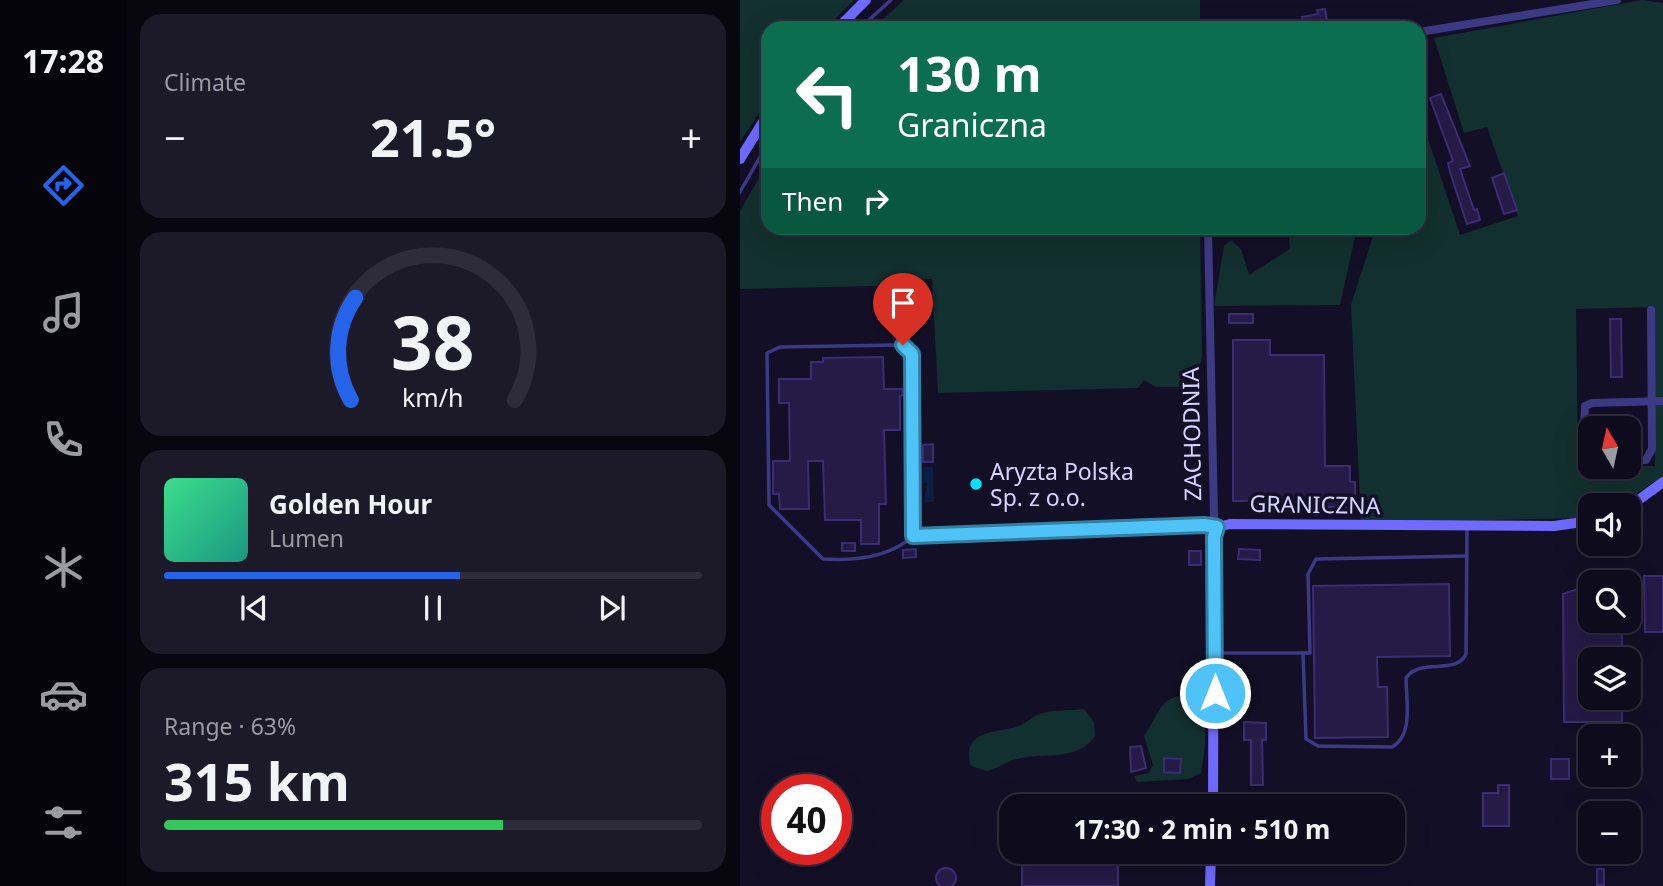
<!DOCTYPE html>
<meta charset="utf-8">
<style>
body{margin:0;font-family:"Noto Sans",sans-serif;background:#1c1929;color:#f1f3f6;height:100vh;display:flex;flex-direction:column;font-size:26px;white-space:nowrap}
*{box-sizing:border-box;margin:0}
p{font-size:23px;color:#9b9ba3}
.icon{flex:none;width:38px;height:38px;fill:none;stroke:currentColor;stroke-width:2;stroke-linecap:round;stroke-linejoin:round}
.map{position:relative;flex:1;overflow:hidden}
.sheet{display:flex;flex-direction:column;gap:14px;padding:14px;background:#08060f;width:614px}
.sheet>*{flex:none}
.hud{position:absolute;left:21px;top:21px;width:665px;height:214px;border-radius:21px;box-shadow:0 7px 28px #0002,0 0 0 2px #2e2b3b;background:#0b6e4f;color:#fff;overflow:hidden}
.needle{width:46px;rotate:351deg}
.controls{position:absolute;left:838px;top:416px;display:grid;gap:14px}
.controls a{display:grid;place-items:center;width:63px;height:63px;border-radius:14px;background:#0e0b1c;box-shadow:0 7px 28px #0002,0 0 0 2px #2e2b3b;font-size:35px}
.speed{position:absolute;left:21px;top:774px;display:flex;gap:14px;font-size:35px;font-weight:700;text-align:center}
.speed>*{display:grid;place-content:center;width:91px;height:91px;border-radius:50%;background:#0e0b1c;box-shadow:0 7px 28px #0002,0 0 0 2px #2e2b3b;line-height:1}
.speed .limit{border:10px solid #d22;background:#fff;color:#111}
.pin{position:absolute;display:grid;place-items:center;width:60px;height:60px;color:#fff;margin:-72px -30px;border-radius:50% 50% 50% 0;rotate:-45deg;box-shadow:0 0 7px #0007}
.pin .icon{rotate:45deg}
.me{position:absolute;width:77px;margin:-38px;rotate:0deg;stroke-linejoin:round;filter:drop-shadow(0 0 5px #0008)}
.turn{display:flex;align-items:center;gap:24px;height:147px;padding:0 21px;font-size:32px}
.turn .icon{width:91px;height:91px;stroke-width:2.5}
.turn b{display:block;font-size:49px;line-height:60px}
.then{display:flex;align-items:center;height:66px;padding:0 21px;background:#0003;gap:14px;font-size:26px}
.big{font-size:52px;font-weight:700;line-height:1.1}
.sheet .card{flex:1;display:flex;flex-direction:column;justify-content:center;gap:10px;min-width:0;padding:0 24px;border-radius:21px;background:#1c1929}
.sheet .dial{align-items:center;gap:0}
.dial svg{height:182px;overflow:visible;fill:none;stroke:#2e2b3b;stroke-width:7;stroke-linecap:round;text-anchor:middle}
.dial text{fill:#f1f3f6;stroke:none}
.song{display:flex;align-items:center;gap:21px}
.cover{width:84px;height:84px;border-radius:10px;background:linear-gradient(135deg,hsl(150 70% 55%),hsl(170 70% 35%))}
.played{height:7px;border-radius:4px;background:linear-gradient(90deg,#2563eb 55%,#2e2b3b 55%)}
.keys{display:flex;justify-content:space-around;direction:ltr}
.heat{display:flex;justify-content:space-between;align-items:center;font-size:38px;direction:ltr}
.charge{height:10px;border-radius:5px;background:linear-gradient(90deg,#34c759 63%,#2e2b3b 0)}
.trip{position:absolute;left:259px;top:794px;width:406px;height:70px;border-radius:21px;background:#0e0b1c;box-shadow:0 7px 28px #0002,0 0 0 2px #2e2b3b;font-weight:700;line-height:70px;text-align:center}
main{display:flex;flex:1;min-height:0}
.dock{display:flex;flex-direction:column;width:126px;justify-content:space-around;align-items:center;background:#06040b;color:#9b9ba3}
.dock .icon{width:49px;height:49px}
.dock .active{color:#2563eb}
.dock b{font-size:32px;color:#f1f3f6}
.map>svg:first-child{display:block}
.green{fill:#12302f}
.water{fill:#0a1f44}
.building{fill:#241b47;stroke:#3b2d73;stroke-width:2}
.lines{fill:none;stroke-linecap:round;stroke-linejoin:round}
.lane{stroke:#3d3a85;stroke-width:3.5}
.street{stroke:#3d3a85;stroke-width:8}
.secondary{stroke:#6f6bff;stroke-width:10}
.route-casing{stroke:#337fa1;stroke-width:18}
.route{stroke:#4fc3f7;stroke-width:12}
.poi-dot{fill:#00e5ff;stroke:#130f26;stroke-width:2.5}
.labels{text-anchor:middle;dominant-baseline:central;stroke-width:7;stroke-linejoin:round;paint-order:stroke}
.street-label{font-size:23px;fill:#d9d4ff;stroke:#130f26}
.poi-label{font-size:23px;fill:#d9d4ff;stroke:#130f26;text-anchor:start}
</style>
<main>
<nav class="dock">
<b>17:28</b>
<svg class="icon active" aria-label="directions" viewBox="0 0 24 24"><path d="M12 3l9 9-9 9-9-9zM9 14v-3h6M13 9l2 2-2 2"/></svg>
<svg class="icon" aria-label="music" viewBox="0 0 24 24"><path d="M9 18V5l10-2v13"/><circle cx="6" cy="18" r="3"/><circle cx="16" cy="16" r="3"/></svg>
<svg class="icon" aria-label="phone" viewBox="0 0 24 24"><path d="M5 4h4l2 5-3 2q2 4 5 5l2-3 5 2v4C11 20 4 13 5 4z"/></svg>
<svg class="icon" aria-label="climate" viewBox="0 0 24 24"><path d="M12 3v18M4 7l16 10M4 17L20 7"/></svg>
<svg class="icon" aria-label="car" viewBox="0 0 24 24"><path d="M5 17H2v-5l4-1 3-4h7l3 4 3 1v5h-3M9 17h6M6 11h13"/><circle cx="7" cy="17" r="2"/><circle cx="17" cy="17" r="2"/></svg>
<svg class="icon" aria-label="filters" viewBox="0 0 24 24"><path d="M4 7h16M4 17h16"/><circle cx="9" cy="7" r="2"/><circle cx="15" cy="17" r="2"/></svg>
</nav>
<section class="sheet">
<div class="card"><p>Climate</p>
<div class="heat"><a>−</a><b class="big">21.5°</b><a>+</a></div>
</div>
<div class="card dial"><svg viewBox="0 0 100 80">
<path d="M14 69A42 42 0 1 1 86 69"/>
<path d="M14 69A42 42 0 0 1 16 24" stroke="#2563eb"/>
<text x="50" y="56" font-size="32" font-weight="700">38</text>
<text x="50" y="72" font-size="11">km/h</text>
</svg></div>
<div class="card">
<div class="song"><i class="cover"></i><div><b>Golden Hour</b><p>Lumen</p></div></div>
<div class="played"></div>
<div class="keys"><svg class="icon" aria-label="previous" viewBox="0 0 24 24"><path d="M18 5L8 12l10 7zM5 5v14"/></svg><svg class="icon" aria-label="pause" viewBox="0 0 24 24"><path d="M8 5v14M16 5v14"/></svg><svg class="icon" aria-label="next" viewBox="0 0 24 24"><path d="M6 5l10 7-10 7zM19 5v14"/></svg></div>
</div>
<div class="card"><p>Range · 63%</p><b class="big">315 km</b><div class="charge"></div></div>
</section>
<div class="map">
<svg width="923" height="886" viewBox="0 0 923 886">
<rect width="100%" height="100%" fill="#130f26"/>
<g class="green">
<path d="M0 0H114L86 28H28V99L0 142Z"/>
<path d="M164 0H460V28H133Z"/>
<path d="M902 0 923 3V398L915 399 914 307 836 309 838 466H915V404H923V476L878 506H850V516L838 518 621 523 611 305 634 233 629 228H679V112L720 235 778 216 747 127 724 133 694 38Z"/>
<path d="M28 162V228H460L462 357 456 387H416L404 380 398 388 198 393 192 279H183L180 285 0 289V211Z"/>
<path d="M548 228H617L600 305 474 306 484 246 491 240 501 249 509 275 550 249Z"/>
<path d="M455 694C469 720 466 745 461 773L449 779 397 782 394 776 409 773 413 765 404 736C423 709 417 696 455 694Z"/>
<path d="M344 709 354 722 355 736C338 762 303 752 277 759 266 761 258 769 247 771L231 766C220 731 254 733 276 727 285 724 291 717 300 714 312 709 330 711 344 709Z"/>
</g>
<path class="water" d="M184 467H193L194 502H184L187 483H184Z"/>
<g class="building">
<path d="M585 9 588 26 564 28 562 17 578 14 577 10Z"/>
<path d="M701 94 730 166 720 169 734 210 737 209 740 220 727 224 710 172 708 163 713 161 690 98Z"/>
<path d="M764 173 777 210 764 214 752 178Z"/>
<rect x="489" y="314" width="24" height="9"/>
<path d="M870 319H881L882 377H871Z"/>
<path d="M493 340H530V355H584L585 466H610V482H615V507H558V500L493 501Z"/>
<path d="M143 357 144 389H162L164 395 160 396V430H144L146 504H139V544H121V520H85L83 461H68L69 509H40L39 494H33V461H50L49 403H39V379H71V362H83V358Z"/>
<path d="M193 444V462H183V445Z"/>
<rect x="102" y="543" width="13" height="8"/>
<path d="M176 549V557L163 558V550Z"/>
<path d="M499 549 520 550V560L498 559Z"/>
<rect x="449" y="551" width="12" height="14"/>
<path d="M904 576H923V632H905Z"/>
<path d="M709 584 710 656 637 657 638 687H647L648 737 575 738 573 586Z"/>
<path d="M850 585V621H882V660H850V698H882V722H824L823 594Z"/>
<path d="M504 722 526 723V740H522L523 785H511V740H504Z"/>
<path d="M401 746 406 768 391 772 390 747Z"/>
<path d="M424 758 441 759 440 773 424 772Z"/>
<rect x="811" y="759" width="18" height="20"/>
<path d="M758 785H769V826H743V793H758Z"/>
<path d="M280 798 378 799V807H280Z"/>
<path d="M295 852H378V886H282V860H295Z"/>
<rect x="877" y="853" width="8" height="12"/>
<circle cx="206" cy="878" r="10"/>
<rect x="857" y="869" width="7" height="16"/>
</g>
<g class="lines">
<g class="lane">
<path d="M120 28 151 0"/>
<path d="M0 192 28 143"/>
<path d="M156 345H163L172 354 173 536C149 558 115 561 83 559L29 505 27 353 40 347Z"/>
<path d="M477 653H563L566 739 578 746 652 747C674 735 666 699 666 678 680 657 716 676 726 654L727 528"/>
<path d="M563 653H570L568 574 576 559 727 556"/>
</g>
<g class="street">
<path d="M679 32 877 0"/>
<path d="M468 228 474 517 477 527"/>
<path d="M850 459 843 450 845 406 852 403 923 401"/>
<path d="M889 461 906 460 912 449 911 310"/>
<path d="M173 536 464 525 477 527"/>
</g>
<g class="secondary">
<path d="M98 28 126 0"/>
<path d="M0 159 28 114"/>
<path d="M889 507 923 482"/>
<path d="M473 807 474 537 477 527 490 524 814 526 850 521"/>
<path d="M470 886 471 852"/>
</g>
</g>
<g class="lines">
<defs>
<path id="route" d="M163 345 172 354 173 536 464 525 477 527 474 537 475 693"/>
</defs>
<use href="#route" class="route-casing"/>
<use href="#route" class="route"/>
</g>
<circle class="poi-dot" cx="236" cy="484" r="7"/>
<g class="labels">
<g class="street-label">
<text transform="translate(451 434) rotate(-91)">ZACHODNIA</text>
<text transform="translate(575 504) rotate(1)">GRANICZNA</text>
</g>
<g class="poi-label">
<text x="250" y="471">Aryzta Polska<tspan x="250" dy="26">Sp. z o.o.</tspan></text>
</g>
</g>
</svg>
<div class="controls">
<a><svg class="needle" viewBox="-14 -14 28 28"><path d="M0-13l5 13h-10z" fill="#e53935"/><path d="M0 13l5-13h-10z" fill="#9b9ba3"/></svg></a>
<a><svg class="icon" aria-label="sound" viewBox="0 0 24 24"><path d="M4 9h4l5-4v14l-5-4H4zM17 9q2 3 0 6"/></svg></a>
<a><svg class="icon" aria-label="search" viewBox="0 0 24 24"><circle cx="10" cy="10" r="6"/><path d="M15 15l6 6"/></svg></a>
<a><svg class="icon" aria-label="layers" viewBox="0 0 24 24"><path d="M12 4l9 5-9 5-9-5zM3 14l9 5 9-5"/></svg></a>
<a>+</a>
<a>−</a>
</div>
<div class="speed"><div class="limit">40</div></div>
<div class="pin" style="left:163px;top:345px;background:#d93025"><svg class="icon" aria-label="arrive" viewBox="0 0 24 24"><path d="M6 21V4h12l-3 4 3 4H6"/></svg></div>
<svg class="me" style="left:475px;top:693px" viewBox="-20 -20 40 40"><circle r="17" fill="#4fc3f7" stroke="#fff" stroke-width="3"/><path d="M0-11L8 9 0 5-8 9z" fill="#fff"/></svg>
<div class="trip">17:30 · 2 min · 510 m</div>
<div class="hud">
<div class="turn"><svg class="icon" aria-label="left" viewBox="0 0 24 24"><path d="M17 20v-9H6M10 6l-5 5 5 5"/></svg><div><b>130 m</b>Graniczna</div></div>
<div class="then">Then<svg class="icon" aria-label="right" viewBox="0 0 24 24"><path d="M7 20v-9h11M14 6l5 5-5 5"/></svg></div>
</div>
</div>
</main>
